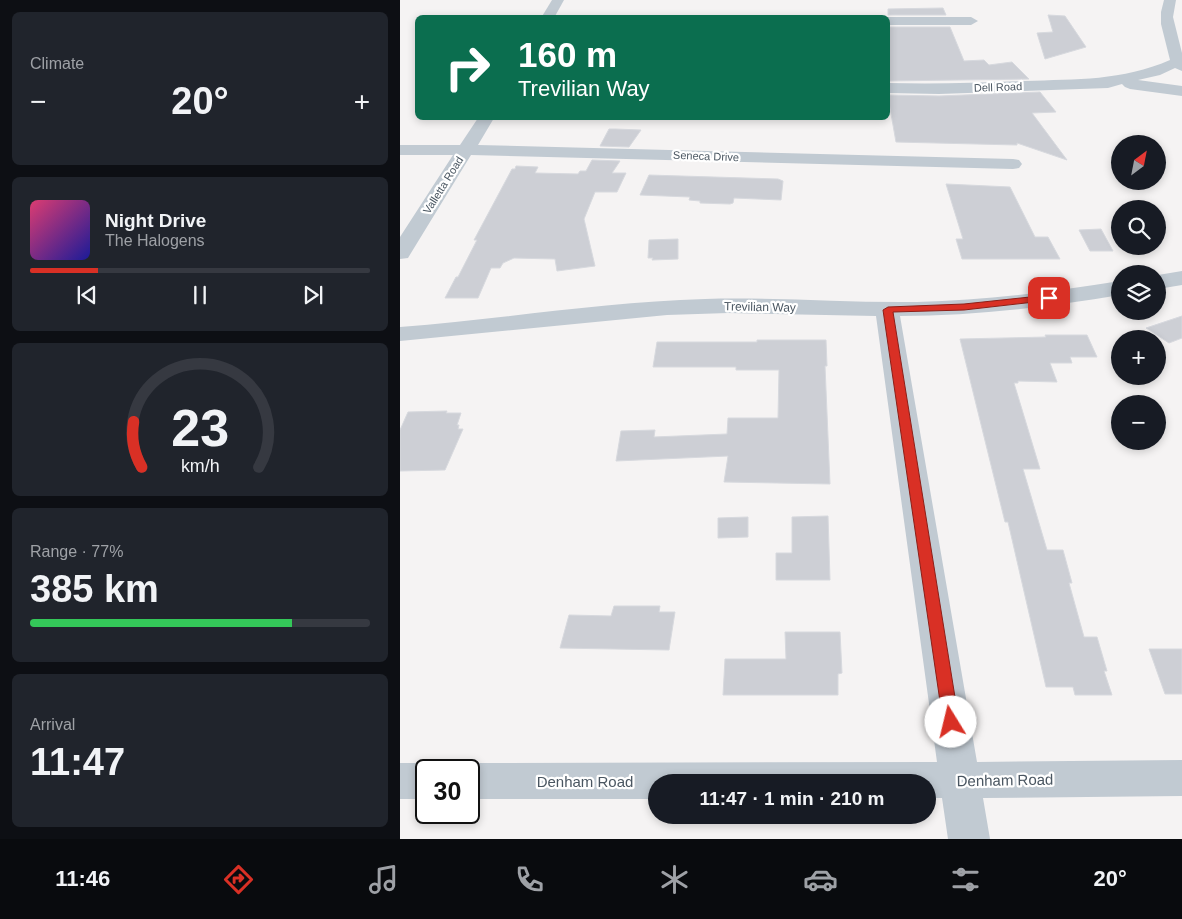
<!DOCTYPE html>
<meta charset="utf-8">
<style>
body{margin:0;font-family:Helvetica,sans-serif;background:#20242c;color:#f1f3f6;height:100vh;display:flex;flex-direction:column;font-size:19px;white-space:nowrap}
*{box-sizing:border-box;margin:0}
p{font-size:16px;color:#9ea1a6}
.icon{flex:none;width:28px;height:28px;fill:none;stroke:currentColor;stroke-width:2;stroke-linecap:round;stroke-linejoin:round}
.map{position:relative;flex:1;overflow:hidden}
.sheet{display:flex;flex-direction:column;gap:12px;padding:12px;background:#0d0f14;width:400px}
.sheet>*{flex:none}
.guide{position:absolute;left:15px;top:15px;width:475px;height:105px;border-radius:8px;box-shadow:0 2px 8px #0003;background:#0b6e4f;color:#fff;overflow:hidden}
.needle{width:32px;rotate:32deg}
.controls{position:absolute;left:711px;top:135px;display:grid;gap:10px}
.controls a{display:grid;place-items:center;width:55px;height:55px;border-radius:50%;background:#171b24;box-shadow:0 2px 8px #0003;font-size:25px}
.speed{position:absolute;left:15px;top:759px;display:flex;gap:10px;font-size:25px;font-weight:700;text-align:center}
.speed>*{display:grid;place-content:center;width:65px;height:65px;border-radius:50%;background:#171b24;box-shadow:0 2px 8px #0003;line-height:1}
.speed .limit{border:2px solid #111;border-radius:8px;background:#fff;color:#111}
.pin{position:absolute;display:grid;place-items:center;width:42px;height:42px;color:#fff;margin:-21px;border-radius:10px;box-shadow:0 2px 8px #0006}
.me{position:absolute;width:55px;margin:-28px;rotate:351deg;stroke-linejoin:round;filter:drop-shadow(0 0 4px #0008)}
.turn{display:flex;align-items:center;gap:18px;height:105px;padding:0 20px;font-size:22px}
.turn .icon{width:65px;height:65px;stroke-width:2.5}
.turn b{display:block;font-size:35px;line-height:42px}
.big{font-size:38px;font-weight:700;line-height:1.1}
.sheet .tile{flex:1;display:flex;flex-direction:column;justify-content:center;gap:8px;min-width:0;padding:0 18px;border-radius:8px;background:#20242c}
.sheet .dial{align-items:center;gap:0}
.dial svg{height:130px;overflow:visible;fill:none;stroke:#363941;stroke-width:7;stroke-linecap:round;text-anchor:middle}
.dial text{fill:#f1f3f6;stroke:none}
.song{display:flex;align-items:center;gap:15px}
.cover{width:60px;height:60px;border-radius:8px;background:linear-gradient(135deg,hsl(340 70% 55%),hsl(240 70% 35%))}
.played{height:5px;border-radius:2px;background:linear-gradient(90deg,#d93025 20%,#363941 20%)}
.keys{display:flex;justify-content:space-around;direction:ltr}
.heat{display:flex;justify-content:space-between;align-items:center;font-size:28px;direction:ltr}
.charge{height:8px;border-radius:4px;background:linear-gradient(90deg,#34c759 77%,#363941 0)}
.trip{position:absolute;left:248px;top:774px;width:288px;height:50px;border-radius:25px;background:#171b24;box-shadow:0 2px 8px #0003;font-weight:700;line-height:50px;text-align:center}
.tab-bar{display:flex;height:80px;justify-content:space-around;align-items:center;background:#090b0e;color:#9ea1a6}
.tab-bar .icon{width:35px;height:35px}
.tab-bar .on{color:#d93025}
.tab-bar b{font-size:22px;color:#f1f3f6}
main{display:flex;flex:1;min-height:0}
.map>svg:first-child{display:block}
.building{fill:#cdcfd5;stroke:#d7d9de}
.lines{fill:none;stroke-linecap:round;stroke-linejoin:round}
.minor{fill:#c1cad2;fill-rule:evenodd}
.route{fill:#d93025;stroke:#8d1f18}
.labels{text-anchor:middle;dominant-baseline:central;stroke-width:4.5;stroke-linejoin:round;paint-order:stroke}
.far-street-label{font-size:11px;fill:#4a5661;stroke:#fff}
.street-label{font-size:12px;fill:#4a5661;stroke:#fff}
.near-street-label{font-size:15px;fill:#4a5661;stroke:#fff}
</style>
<main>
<section class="sheet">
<div class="tile"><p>Climate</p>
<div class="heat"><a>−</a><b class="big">20°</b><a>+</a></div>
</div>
<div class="tile">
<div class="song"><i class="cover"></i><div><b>Night Drive</b><p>The Halogens</p></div></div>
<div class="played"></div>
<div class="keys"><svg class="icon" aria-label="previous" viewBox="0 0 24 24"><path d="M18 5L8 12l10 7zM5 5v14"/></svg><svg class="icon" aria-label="pause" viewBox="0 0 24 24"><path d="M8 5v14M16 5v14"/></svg><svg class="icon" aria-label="next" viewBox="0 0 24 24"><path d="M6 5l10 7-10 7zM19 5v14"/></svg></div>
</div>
<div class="tile dial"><svg viewBox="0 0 100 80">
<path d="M14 69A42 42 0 1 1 86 69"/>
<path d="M14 69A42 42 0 0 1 9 41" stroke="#d93025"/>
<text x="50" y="56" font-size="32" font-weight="700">23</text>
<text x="50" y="72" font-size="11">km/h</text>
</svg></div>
<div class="tile"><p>Range · 77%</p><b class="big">385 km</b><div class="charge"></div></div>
<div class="tile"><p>Arrival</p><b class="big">11:47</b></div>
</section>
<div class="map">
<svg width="782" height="839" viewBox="0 0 782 839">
<rect width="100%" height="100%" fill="#f5f3f3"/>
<g class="building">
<path d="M543 8 546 15H488V9Z"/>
<path d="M648 15 665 16 686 47 645 59 637 33 653 32Z"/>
<path d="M488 27H550L564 61 584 60 589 65 612 62 629 79 488 81Z"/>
<path d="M640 92 656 112 632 113 667 160 617 143V145L496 142 488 97V95L539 96Z"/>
<path d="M209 129H215L241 130 229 147 200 146Z"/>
<path d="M192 160 220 161 212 173H226L217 192H195L184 219 195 266 157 271 155 259 114 258 103 263 100 268H91L78 298H45L56 277H58L77 240H74L112 169H115L116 166 138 167 135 173 178 174 180 171H186Z"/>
<path d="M249 175 378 179 383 181 381 200 334 198 333 203 330 204 300 203V201L289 200 290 197 240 195Z"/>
<path d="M546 184 610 187 635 237H648L660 259H562L556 239H563Z"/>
<path d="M701 229 713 251H690L679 230Z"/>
<path d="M278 239V259L252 260 253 258H248L249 240Z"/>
<path d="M782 316V338L769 343 746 328Z"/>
<path d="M645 335H687L697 357H670L672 363H650L657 382 618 381V383H614L640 469H623L647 550H663L672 583H669L684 637H697L707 671H704L712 695H675L673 687H646L608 522H605L560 339 646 337Z"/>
<path d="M357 340H426L427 366H425L430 484 324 482 328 456 216 461 221 431 255 430 254 437 327 434 328 418H378L379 370H336V367H253L257 342H357Z"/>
<path d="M47 411 46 413H61L57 425H59L58 429H63L45 470 0 471V430L8 412Z"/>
<path d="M428 516 430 580H376V553H392V517Z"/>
<path d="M348 517V537L318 538V518Z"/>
<path d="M214 606H260L259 612H275L269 650 160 648 169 615 211 616Z"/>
<path d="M385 632H440L442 673 438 674V695H323L325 659H386Z"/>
<path d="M749 649H782V694H765Z"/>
</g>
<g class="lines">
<g class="minor">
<path d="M152 0H164L154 18H141Z"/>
<path d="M764 0H776L773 17 782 53V71L775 68 760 75 738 80 782 86V96L730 89 725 87 722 84 708 88 539 94 488 93V83C534 84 579 83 625 81 677 79 722 81 770 60L761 24V12Z"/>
<path d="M488 17H571L578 21 571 25H488L486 18Z"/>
<path d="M78 118H94L78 145 613 159 619 160 622 164 619 168 613 169 71 155 11 253 8 258 0 259V237L53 155H0V145H60Z"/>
<path d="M782 271V285L758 289V275Z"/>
<path d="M720 281V295C647 307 574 316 500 316L577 762 782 760V796L583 798 590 839H548L542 798H526V782H256V799H69V770H54L69 763 537 762 476 316 328 313 267 315 0 341V327C102 319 203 302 305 299 376 297 446 303 517 302 585 300 653 292 720 281Z"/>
<path d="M0 763H26L40 768 41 770H26V799H0Z"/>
</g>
</g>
<path class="route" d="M649 295 654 298 652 300 564 310 493 312 559 722 557 726 551 728 546 726 543 722 483 310 488 307 564 304Z"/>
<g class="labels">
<g class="far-street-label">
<text transform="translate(598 87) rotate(-2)">Dell Road</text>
<text transform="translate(306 156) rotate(2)">Seneca Drive</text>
<text transform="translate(43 185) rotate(-58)">Valletta Road</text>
</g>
<g class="street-label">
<text transform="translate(360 307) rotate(1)">Trevilian Way</text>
</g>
<g class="near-street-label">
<text transform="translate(605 780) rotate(-1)">Denham Road</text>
<text x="185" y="781">Denham Road</text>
</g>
</g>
</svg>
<div class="controls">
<a><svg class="needle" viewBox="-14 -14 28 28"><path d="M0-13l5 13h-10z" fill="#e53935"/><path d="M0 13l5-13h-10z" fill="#9ea1a6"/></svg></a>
<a><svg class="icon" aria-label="search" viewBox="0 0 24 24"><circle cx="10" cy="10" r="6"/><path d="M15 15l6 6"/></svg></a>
<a><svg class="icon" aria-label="layers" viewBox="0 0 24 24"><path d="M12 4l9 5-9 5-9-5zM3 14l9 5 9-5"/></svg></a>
<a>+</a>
<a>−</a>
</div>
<div class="speed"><div class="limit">30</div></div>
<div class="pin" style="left:649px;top:298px;background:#d93025"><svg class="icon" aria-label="arrive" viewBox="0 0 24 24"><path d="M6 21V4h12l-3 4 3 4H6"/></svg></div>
<svg class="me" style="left:551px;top:722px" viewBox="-20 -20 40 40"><circle r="19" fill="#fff"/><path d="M0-13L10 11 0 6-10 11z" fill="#d93025"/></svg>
<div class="trip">11:47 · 1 min · 210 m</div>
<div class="guide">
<div class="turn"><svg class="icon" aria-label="right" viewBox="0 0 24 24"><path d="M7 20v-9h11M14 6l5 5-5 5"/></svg><div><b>160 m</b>Trevilian Way</div></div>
</div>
</div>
</main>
<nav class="tab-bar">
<b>11:46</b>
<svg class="icon on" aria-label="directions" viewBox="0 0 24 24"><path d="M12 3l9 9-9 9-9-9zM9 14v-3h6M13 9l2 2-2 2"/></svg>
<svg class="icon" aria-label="music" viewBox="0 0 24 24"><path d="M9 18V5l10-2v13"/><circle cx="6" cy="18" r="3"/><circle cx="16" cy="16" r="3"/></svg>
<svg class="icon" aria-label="phone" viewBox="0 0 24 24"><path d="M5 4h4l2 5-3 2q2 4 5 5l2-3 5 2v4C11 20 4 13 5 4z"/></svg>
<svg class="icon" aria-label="climate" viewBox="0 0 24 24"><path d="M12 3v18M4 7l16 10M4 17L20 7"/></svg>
<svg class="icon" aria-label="car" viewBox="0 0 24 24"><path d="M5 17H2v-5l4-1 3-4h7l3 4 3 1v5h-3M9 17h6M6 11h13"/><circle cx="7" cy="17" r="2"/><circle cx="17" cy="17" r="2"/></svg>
<svg class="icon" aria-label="filters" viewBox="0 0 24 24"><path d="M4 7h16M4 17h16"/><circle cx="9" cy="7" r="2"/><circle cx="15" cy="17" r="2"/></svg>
<b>20°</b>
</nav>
